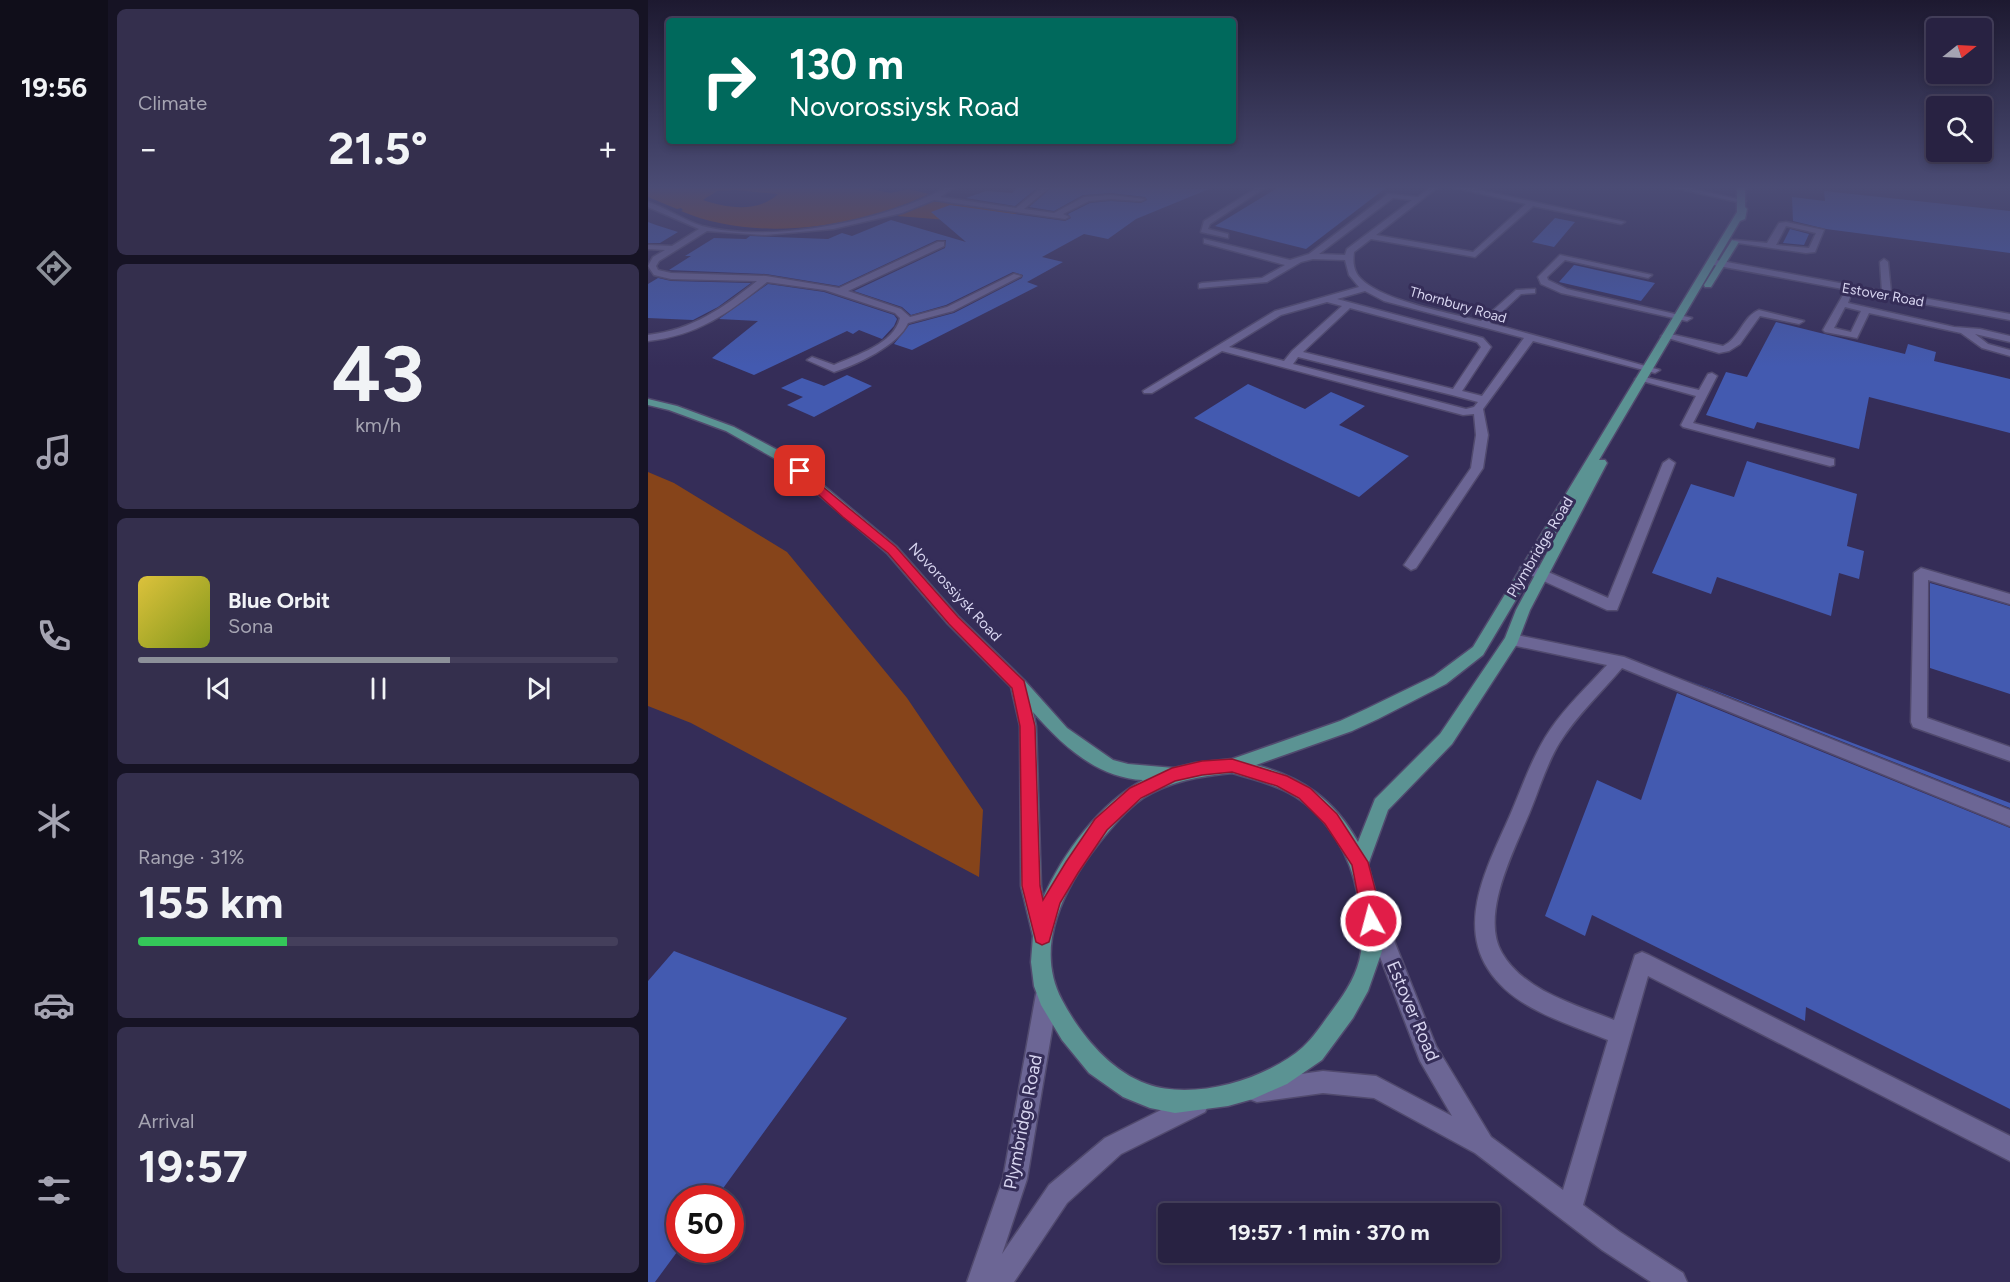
<!DOCTYPE html>
<meta charset="utf-8">
<style>
body{margin:0;font-family:Figtree,sans-serif;background:#342f4d;color:#f1f3f6;height:100vh;display:flex;flex-direction:column;font-size:22px;white-space:nowrap}
*{box-sizing:border-box;margin:0}
p{font-size:20px;color:#a5a4b2}
.icon{flex:none;width:33px;height:33px;fill:none;stroke:currentColor;stroke-width:2;stroke-linecap:round;stroke-linejoin:round}
.map{position:relative;flex:1;overflow:hidden}
.sheet{display:flex;flex-direction:column;gap:9px;padding:9px;background:#161324;width:540px}
.sheet>*{flex:none}
.hud{position:absolute;left:18px;top:18px;width:570px;height:126px;border-radius:6px;box-shadow:0 3px 9px #0003,0 0 0 2px #443f5b;background:#00695c;color:#fff;overflow:hidden}
.needle{width:39px;rotate:72deg}
.tools{position:absolute;left:1278px;top:18px;display:grid;gap:12px}
.tools a{display:grid;place-items:center;width:66px;height:66px;border-radius:6px;background:#282242;box-shadow:0 3px 9px #0003,0 0 0 2px #443f5b;font-size:30px}
.speed{position:absolute;left:18px;top:1185px;display:flex;gap:12px;font-size:30px;font-weight:700;text-align:center}
.speed>*{display:grid;place-content:center;width:78px;height:78px;border-radius:50%;background:#282242;box-shadow:0 3px 9px #0003,0 0 0 2px #443f5b;line-height:1}
.speed .limit{border:9px solid #d22;background:#fff;color:#111}
.pin{position:absolute;display:grid;place-items:center;width:51px;height:51px;color:#fff;margin:-26px;border-radius:12px;box-shadow:0 3px 9px #0006}
.me{position:absolute;width:66px;margin:-33px;rotate:353deg;stroke-linejoin:round;filter:drop-shadow(0 0 4px #0008)}
.turn{display:flex;align-items:center;gap:21px;height:126px;padding:0 24px;font-size:27px}
.turn .icon{width:78px;height:78px;stroke-width:2.5}
.turn b{display:block;font-size:42px;line-height:51px}
.big{font-size:45px;font-weight:700;line-height:1.1}
.sheet .tile{flex:1;display:flex;flex-direction:column;justify-content:center;gap:9px;min-width:0;padding:0 21px;border-radius:9px;background:#342f4d}
.sheet .dial{align-items:center;gap:0}
.dial b{font-size:78px;line-height:1}
.song{display:flex;align-items:center;gap:18px}
.cover{width:72px;height:72px;border-radius:9px;background:linear-gradient(135deg,hsl(50 70% 55%),hsl(70 70% 35%))}
.played{height:6px;border-radius:3px;background:linear-gradient(90deg,#8c9099 65%,#443f5b 65%)}
.keys{display:flex;justify-content:space-around;direction:ltr}
.heat{display:flex;justify-content:space-between;align-items:center;font-size:33px;direction:ltr}
.charge{height:9px;border-radius:4px;background:linear-gradient(90deg,#34c759 31%,#443f5b 0)}
.trip{position:absolute;left:510px;top:1203px;width:342px;height:60px;border-radius:6px;background:#282242;box-shadow:0 3px 9px #0003,0 0 0 2px #443f5b;font-weight:700;line-height:60px;text-align:center}
main{display:flex;flex:1;min-height:0}
.menu{display:flex;flex-direction:column;width:108px;justify-content:space-around;align-items:center;background:#100e1a;color:#a5a4b2}
.menu .icon{width:42px;height:42px}
.menu .active{color:#8c9099}
.menu b{font-size:27px;color:#f1f3f6}
.map>svg:first-child{display:block}
.green{fill:#86441a;fill-rule:evenodd}
.building{fill:#435ab0}
.lines{fill:none;stroke-linecap:round;stroke-linejoin:round}
.minor-casing{stroke:#514a6e;stroke-width:3}
.major-casing{stroke:#514a6e;stroke-width:3}
.minor{fill:#6c6695;fill-rule:evenodd}
.major{fill:#5b9393;fill-rule:evenodd}
.route{fill:#e11d48;stroke:#92132f;stroke-width:1.5}
.labels{text-anchor:middle;dominant-baseline:central;stroke-width:6;stroke-linejoin:round;paint-order:stroke}
.far-street-label{font-size:14px;fill:#d8d5f0;stroke:#352d58}
.street-label{font-size:15px;fill:#d8d5f0;stroke:#352d58}
.near-street-label{font-size:18px;fill:#d8d5f0;stroke:#352d58}
</style>
<main>
<nav class="menu">
<b>19:56</b>
<svg class="icon active" aria-label="directions" viewBox="0 0 24 24"><path d="M12 3l9 9-9 9-9-9zM9 14v-3h6M13 9l2 2-2 2"/></svg>
<svg class="icon" aria-label="music" viewBox="0 0 24 24"><path d="M9 18V5l10-2v13"/><circle cx="6" cy="18" r="3"/><circle cx="16" cy="16" r="3"/></svg>
<svg class="icon" aria-label="phone" viewBox="0 0 24 24"><path d="M5 4h4l2 5-3 2q2 4 5 5l2-3 5 2v4C11 20 4 13 5 4z"/></svg>
<svg class="icon" aria-label="climate" viewBox="0 0 24 24"><path d="M12 3v18M4 7l16 10M4 17L20 7"/></svg>
<svg class="icon" aria-label="car" viewBox="0 0 24 24"><path d="M5 17H2v-5l4-1 3-4h7l3 4 3 1v5h-3M9 17h6M6 11h13"/><circle cx="7" cy="17" r="2"/><circle cx="17" cy="17" r="2"/></svg>
<svg class="icon" aria-label="filters" viewBox="0 0 24 24"><path d="M4 7h16M4 17h16"/><circle cx="9" cy="7" r="2"/><circle cx="15" cy="17" r="2"/></svg>
</nav>
<section class="sheet">
<div class="tile"><p>Climate</p>
<div class="heat"><a>−</a><b class="big">21.5°</b><a>+</a></div>
</div>
<div class="tile dial"><b>43</b><p>km/h</p></div>
<div class="tile">
<div class="song"><i class="cover"></i><div><b>Blue Orbit</b><p>Sona</p></div></div>
<div class="played"></div>
<div class="keys"><svg class="icon" aria-label="previous" viewBox="0 0 24 24"><path d="M18 5L8 12l10 7zM5 5v14"/></svg><svg class="icon" aria-label="pause" viewBox="0 0 24 24"><path d="M8 5v14M16 5v14"/></svg><svg class="icon" aria-label="next" viewBox="0 0 24 24"><path d="M6 5l10 7-10 7zM19 5v14"/></svg></div>
</div>
<div class="tile"><p>Range · 31%</p><b class="big">155 km</b><div class="charge"></div></div>
<div class="tile"><p>Arrival</p><b class="big">19:57</b></div>
</section>
<div class="map">
<svg width="1362" height="1282" viewBox="0 0 1362 1282">
<rect width="100%" height="100%" fill="#352d58"/>
<g class="green">
<path d="M0 187H215L242 193 261 189 281 194C210 228 107 243 33 211L35 210 33 208 29 209 0 197ZM87 190 130 194C110 213 78 208 55 200L69 191Z"/>
<path d="M292 201 297 203 369 213 349 224 249 216 283 202Z"/>
<path d="M0 472 26 483 139 552 259 698 335 810 331 877 43 723 0 706Z"/>
</g>
<g class="building">
<path d="M370 187H390L367 206 318 198 338 191 364 193Z"/>
<path d="M404 187 561 189 488 219 460 239 436 234 394 257 415 262 379 282 390 286 264 350 246 344 261 325 306 313 374 278 375 275 365 272 298 305 263 315 254 307 206 291 297 248 298 240H289L191 286 118 274 21 270 43 256H37L66 238 98 239 102 236 180 239 194 233 204 236 243 220 318 242 283 212 302 205 417 221 423 218 420 214 442 203 463 201 493 203 499 200 497 197 463 193 435 195 406 211 381 207Z"/>
<path d="M631 187H739L658 249 567 226Z"/>
<path d="M1176 191 1362 211V253L1178 229 1145 221 1144 197 1177 201Z"/>
<path d="M907 218 927 222 906 247 884 242Z"/>
<path d="M0 222 8 225 30 232 12 243H0Z"/>
<path d="M1142 229 1161 234 1156 245 1135 243Z"/>
<path d="M926 265 1007 283 993 301 911 282Z"/>
<path d="M10 278 23 281 103 283 70 307 45 320 0 318V284Z"/>
<path d="M120 284 176 292 246 315 249 319 246 326 234 339 211 330 205 334 199 331 106 375 64 358 110 321 71 319Z"/>
<path d="M1128 322 1257 354 1260 344 1288 352 1286 361 1362 379V433L1221 397 1211 449 1109 422 1106 429 1058 415 1078 372 1099 377Z"/>
<path d="M199 375 224 386 166 417 139 405 155 397 133 388 154 378 176 386Z"/>
<path d="M600 384 657 409 683 392 717 406 691 425 761 456 711 497 546 418Z"/>
<path d="M1099 461 1209 494 1199 546 1216 551 1211 579 1191 573 1183 616 1069 577 1063 594 1004 573 1043 484 1086 497Z"/>
<path d="M1282 583 1362 606V694L1282 668Z"/>
<path d="M1034 678 1362 803V808Z"/>
<path d="M1029 693 1362 828V1109L1158 1007 1157 1021 944 915 937 936 897 916 949 780 993 800Z"/>
<path d="M26 951 199 1018 68 1198H32V1248L7 1282H0V981Z"/>
</g>
<g class="lines">
<defs>
<g id="minor">
<path d="M299 187H307L292 197 368 208 394 187H402L376 209 406 213 436 197 463 195 497 199 493 201 463 199 441 201 415 214 421 217 417 219 286 200 254 213 185 229 117 235 59 231 11 261 8 266 10 270 23 273 118 276 191 288 290 242H296V246L200 291 253 309 262 317 299 307 366 274 373 276 305 311 260 323C251 345 208 365 186 372L159 360 164 357 186 365C208 355 246 344 252 318L247 313 177 290 119 282C80 313 51 335 0 341V335C44 330 75 308 109 281L23 279 6 275 0 266 5 257 17 250 0 249V245L24 246 51 229 0 207V202C19 208 35 220 54 226 122 244 238 221 299 187Z"/>
<path d="M610 187H618L562 224 560 229 580 234V238L553 232 556 221Z"/>
<path d="M782 187H790L728 235 825 252 878 204 804 187H818L977 222 973 224 885 206 827 257 723 239 706 252C705 260 705 267 709 274 726 300 803 313 833 321L868 290 887 289V293L873 294 842 323 1012 370 1007 373 885 341 835 409 840 435 835 468 768 568 763 570 756 565 823 468 828 435 826 414 815 415 574 351 504 393H496L495 391 627 311 711 287 701 275 697 260 665 259 653 262 619 282 551 288V284L554 283 614 278 637 265 556 243V239L642 260 661 254 740 194 770 197ZM745 198 764 200 699 249 697 255 671 254ZM717 291 736 301 876 338 834 396 814 391 843 347 835 338 689 299ZM679 302 694 306 644 351 636 361 581 347 633 315ZM702 308 829 342 833 347 805 389 655 352ZM650 357 804 395 830 402 826 407 818 409 645 364Z"/>
<path d="M1023 187H1037L1098 201 1094 203Z"/>
<path d="M1138 222 1176 230 1167 252 1158 253 1083 242 1087 240 1119 243 1131 223ZM1138 226 1168 233 1161 248 1128 245Z"/>
<path d="M912 255 1004 275 1000 278 917 260 899 277 900 280 919 289 1044 318 1039 321 913 293 893 284 890 277Z"/>
<path d="M1063 259 1234 291 1232 262 1236 259 1240 262 1243 292 1362 314V320L1060 264 1059 262Z"/>
<path d="M1198 294 1202 297 1200 303 1306 327 1332 329 1362 336V342L1327 334 1340 344 1362 350V356L1334 348 1313 333 1221 313 1209 338 1177 332 1175 330 1195 295ZM1197 307 1213 311 1203 332 1186 328Z"/>
<path d="M1111 310 1156 321 1151 324 1112 316 1092 344 1081 351 1071 353 1013 336 1018 333 1075 346C1092 338 1095 316 1111 310Z"/>
<path d="M1064 373 1069 376 1045 423 1186 459V465L1182 466 1035 427 1033 425 1048 396 987 379 992 376 1051 390 1060 374Z"/>
<path d="M1021 459 1027 463 969 610H959L874 571 872 568 874 565H884L960 598 1015 463Z"/>
<path d="M1273 568 1362 594V604L1280 580 1279 718 1362 747V761L1265 727 1263 722 1266 573Z"/>
<path d="M864 634 976 657 1362 810V826L974 668C953 693 929 715 912 742 899 763 892 787 883 809 868 847 831 914 854 953 876 991 928 1005 966 1020L987 955 994 952 1001 955 1362 1136V1161L1000 976 935 1205 972 1232 1035 1273 1039 1282H1003L954 1250 827 1153 726 1098 675 1093 609 1102 601 1099 598 1091 601 1083 609 1080 675 1071 728 1076 804 1116 772 1061 716 915 719 908 726 905 733 908 788 1046 843 1137 915 1190 960 1040C919 1023 865 1009 840 969 808 919 843 860 863 813 875 785 885 755 902 730 918 706 940 686 959 665L859 644 857 640 859 636Z"/>
<path d="M399 983 406 987 410 994 379 1179 354 1254 401 1185 457 1138 549 1092 557 1096 561 1104 557 1112 473 1154 419 1203 366 1282H319L355 1179 388 994 392 987Z"/>
</g>
<g id="major">
<path d="M1089 187H1097V207L1099 209 1097 219 1092 221 951 460H957L959 463 882 610 869 644 804 744 740 810 720 865 732 908 734 951 720 991 705 1018 674 1060 639 1084 605 1099 580 1106 527 1113 502 1108 475 1097 441 1073 414 1040 393 1005 386 986 383 962 385 936 373 886 372 726 363 687 300 624 239 553 131 461 78 431 21 410 0 405V399L29 406 86 427 139 455 249 547 310 616 377 681 419 728 465 760 480 764 526 768 547 763 584 759 692 721 718 709 786 676 825 647 1089 212ZM929 497 868 610 857 638 792 734 727 799 710 842C687 800 654 777 608 765L704 731 730 719 798 684 835 655ZM385 712C414 745 449 778 495 780 451 804 415 853 395 898L393 886 388 726ZM584 773C601 778 619 782 635 790 670 806 696 843 706 879 712 901 717 929 713 952 710 973 698 992 686 1008 676 1021 667 1036 655 1047 619 1079 546 1101 499 1084 462 1071 432 1034 414 1000 385 946 417 886 451 843 464 827 478 810 495 798 522 781 553 776 584 773Z"/>
<path d="M1084 240 1091 242 1063 287H1057L1056 285Z"/>
</g>
</defs>
<use href="#minor" class="minor-casing"/>
<use href="#major" class="major-casing"/>
<use href="#minor" class="minor"/>
<use href="#major" class="major"/>
</g>
<linearGradient id="sky" x2="0" y2="1"><stop stop-color="#1d1930"/><stop offset="0.51" stop-color="#4b4c75"/><stop offset="1" stop-color="#4b4c75" stop-opacity="0"/></linearGradient>
<rect width="1362" height="367" fill="url(#sky)"/>
<path class="route" d="M152 468 248 547 310 617 376 681 387 726 392 886 395 900 418 862 447 819 482 788 524 768 554 761 584 759 639 776 662 788 689 814 720 862 731 904 732 921 729 927 723 930 716 927 704 865 677 824 651 798 629 786 584 772 554 775 527 781 493 798 459 830 430 873 412 903 401 942 394 945 388 942 374 886 372 726 364 688 301 624 240 553 195 517 148 474 146 471Z"/>
<g class="labels">
<g class="far-street-label">
<text transform="translate(1235 295) rotate(10)">Estover Road</text>
<text transform="translate(810 305) rotate(16)">Thornbury Road</text>
</g>
<g class="street-label">
<text transform="translate(892 547) rotate(-59)">Plymbridge Road</text>
<text transform="translate(307 592) rotate(47)">Novorossiysk Road</text>
</g>
<g class="near-street-label">
<text transform="translate(765 1011) rotate(67)">Estover Road</text>
<text transform="translate(375 1122) rotate(-79)">Plymbridge Road</text>
</g>
</g>
</svg>
<div class="tools">
<a><svg class="needle" viewBox="-14 -14 28 28"><path d="M0-13l5 13h-10z" fill="#e53935"/><path d="M0 13l5-13h-10z" fill="#a5a4b2"/></svg></a>
<a><svg class="icon" aria-label="search" viewBox="0 0 24 24"><circle cx="10" cy="10" r="6"/><path d="M15 15l6 6"/></svg></a>
</div>
<div class="speed"><div class="limit">50</div></div>
<div class="pin" style="left:152px;top:471px;background:#d93025"><svg class="icon" aria-label="arrive" viewBox="0 0 24 24"><path d="M6 21V4h12l-3 4 3 4H6"/></svg></div>
<svg class="me" style="left:723px;top:921px" viewBox="-20 -20 40 40"><circle r="17" fill="#e11d48" stroke="#fff" stroke-width="3"/><path d="M0-11L8 9 0 5-8 9z" fill="#fff"/></svg>
<div class="trip">19:57 · 1 min · 370 m</div>
<div class="hud">
<div class="turn"><svg class="icon" aria-label="right" viewBox="0 0 24 24"><path d="M7 20v-9h11M14 6l5 5-5 5"/></svg><div><b>130 m</b>Novorossiysk Road</div></div>
</div>
</div>
</main>
